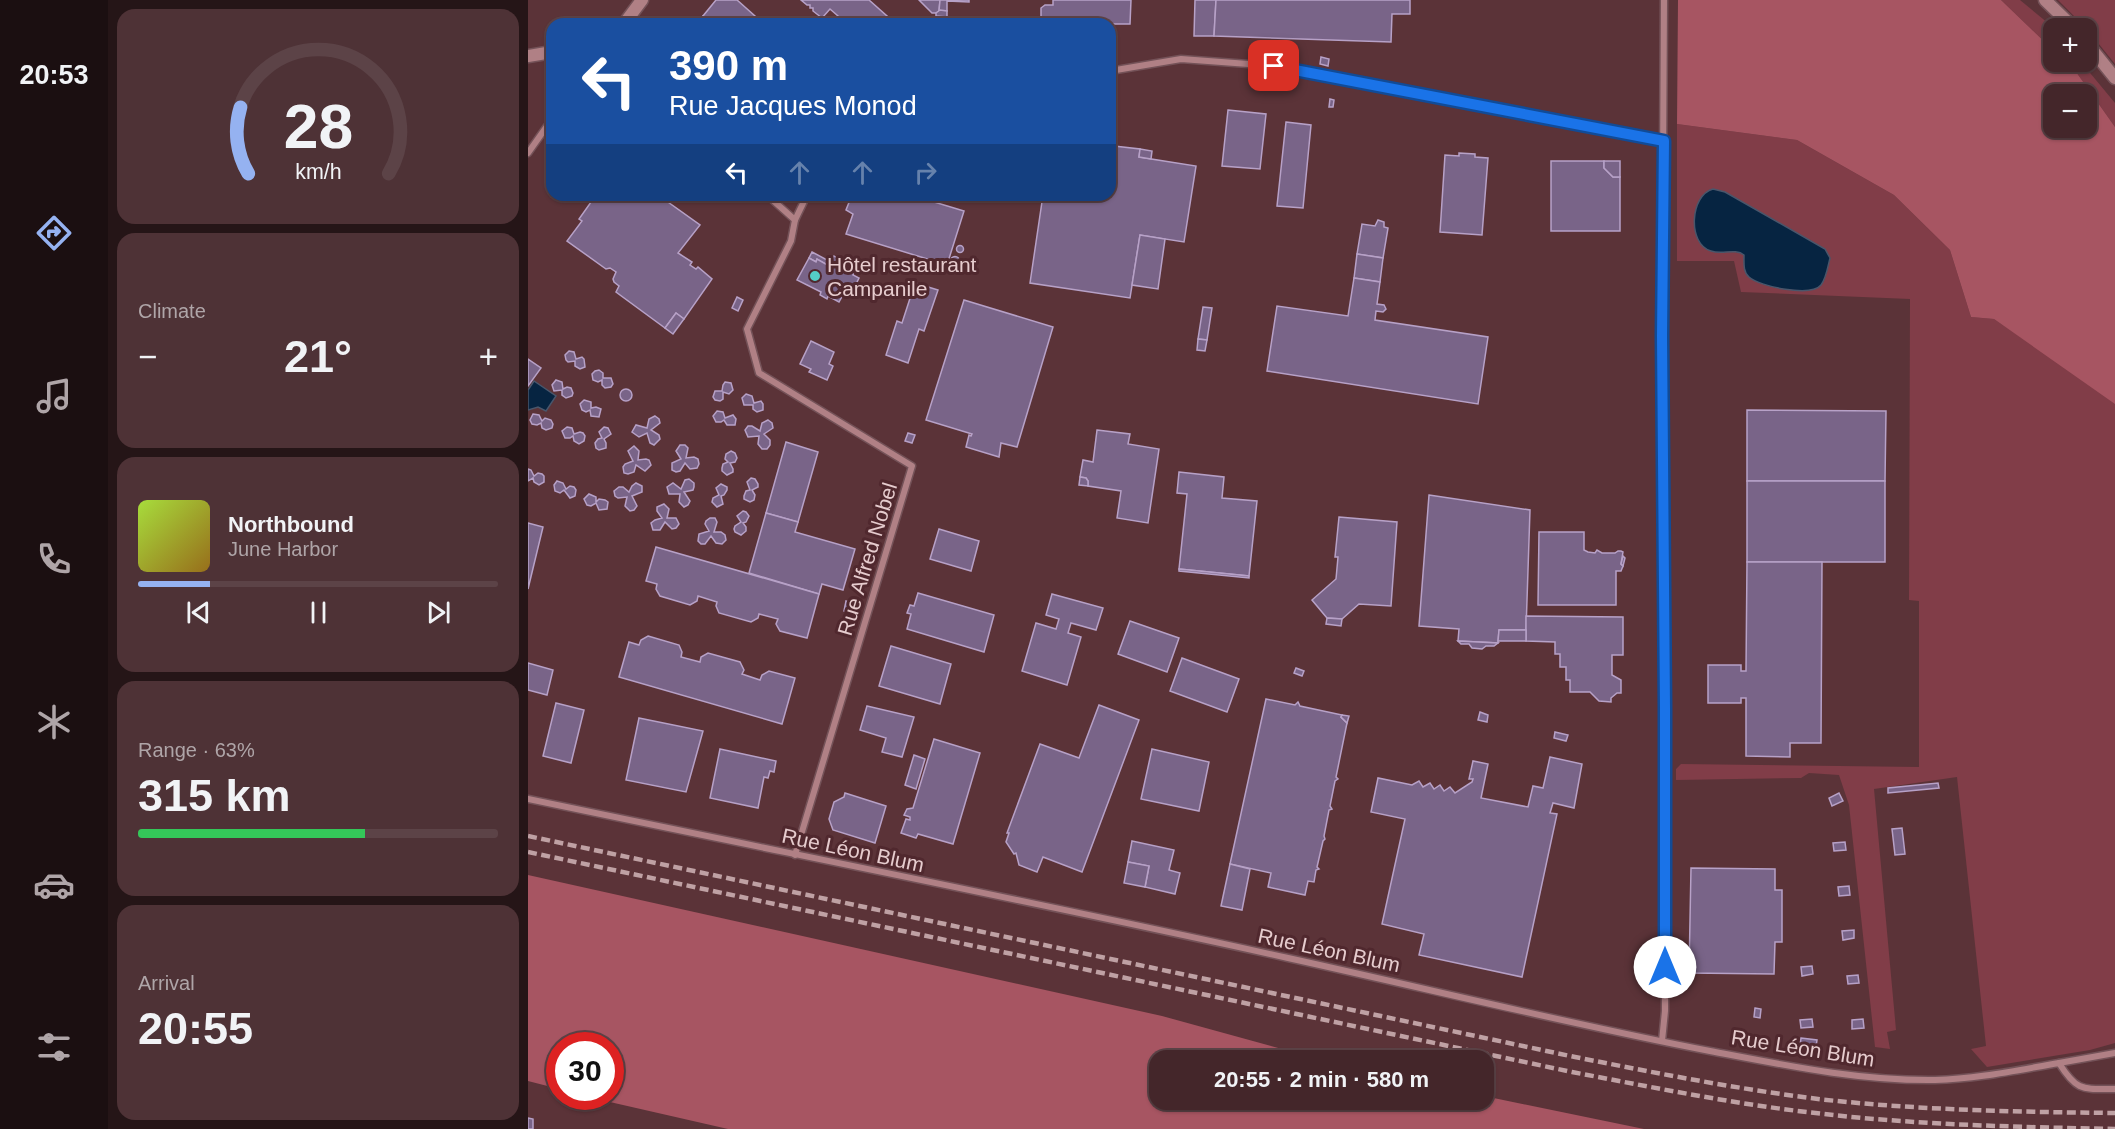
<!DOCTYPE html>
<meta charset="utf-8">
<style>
body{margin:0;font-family:Helvetica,sans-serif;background:#4e3236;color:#f1f3f6;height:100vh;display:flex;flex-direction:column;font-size:22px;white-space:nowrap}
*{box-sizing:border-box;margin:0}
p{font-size:20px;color:#afa5a8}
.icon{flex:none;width:33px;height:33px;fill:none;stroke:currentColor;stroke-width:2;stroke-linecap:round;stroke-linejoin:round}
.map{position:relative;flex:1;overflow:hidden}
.drawer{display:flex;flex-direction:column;gap:9px;padding:9px;background:#251517;width:420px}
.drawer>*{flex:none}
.top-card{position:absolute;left:18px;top:18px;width:570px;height:183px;border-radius:18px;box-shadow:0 2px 4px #0004,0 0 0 2px #5c4347;background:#1a4fa0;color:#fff;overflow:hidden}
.controls{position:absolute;left:1515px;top:18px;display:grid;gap:12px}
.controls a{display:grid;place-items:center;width:54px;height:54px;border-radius:12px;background:#44262a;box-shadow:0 2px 4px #0004,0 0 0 2px #5c4347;font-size:30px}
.speed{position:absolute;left:18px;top:1032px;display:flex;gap:12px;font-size:30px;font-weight:700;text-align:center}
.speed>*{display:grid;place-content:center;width:78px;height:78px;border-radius:50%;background:#44262a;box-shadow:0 2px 4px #0004,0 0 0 2px #5c4347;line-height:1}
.speed .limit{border:9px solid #d22;background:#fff;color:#111}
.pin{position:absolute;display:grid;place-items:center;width:51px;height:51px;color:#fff;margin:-26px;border-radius:12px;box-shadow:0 3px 9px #0006}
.me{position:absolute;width:66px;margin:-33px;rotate:0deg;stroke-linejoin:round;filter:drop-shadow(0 0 4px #0008)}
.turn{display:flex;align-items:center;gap:21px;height:126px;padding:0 24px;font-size:27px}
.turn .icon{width:78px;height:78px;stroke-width:2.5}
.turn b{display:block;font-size:42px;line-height:51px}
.lanes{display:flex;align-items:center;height:57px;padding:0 24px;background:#0003;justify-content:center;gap:30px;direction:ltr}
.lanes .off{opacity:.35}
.big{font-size:45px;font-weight:700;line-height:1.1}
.drawer .card{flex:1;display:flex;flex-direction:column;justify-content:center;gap:9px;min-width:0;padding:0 21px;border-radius:18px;background:#4e3236}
.drawer .dial{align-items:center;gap:0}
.dial svg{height:156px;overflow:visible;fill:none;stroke:#5c4347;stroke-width:7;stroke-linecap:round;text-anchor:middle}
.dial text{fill:#f1f3f6;stroke:none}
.song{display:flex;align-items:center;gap:18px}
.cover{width:72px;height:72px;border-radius:9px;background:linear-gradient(135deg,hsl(80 70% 55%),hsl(40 70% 35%))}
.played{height:6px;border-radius:3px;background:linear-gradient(90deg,#95b2f1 20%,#5c4347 20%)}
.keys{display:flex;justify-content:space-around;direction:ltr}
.heat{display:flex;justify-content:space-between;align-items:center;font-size:33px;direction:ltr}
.charge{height:9px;border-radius:4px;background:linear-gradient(90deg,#34c759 63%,#5c4347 0)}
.trip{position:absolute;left:621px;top:1050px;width:345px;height:60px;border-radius:18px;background:#44262a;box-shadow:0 2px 4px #0004,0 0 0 2px #5c4347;font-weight:700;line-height:60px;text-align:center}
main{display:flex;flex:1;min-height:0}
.menu{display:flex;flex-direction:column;width:108px;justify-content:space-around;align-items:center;background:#1b0f11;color:#afa5a8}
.menu .icon{width:42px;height:42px}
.menu .selected{color:#95b2f1}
.menu b{font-size:27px;color:#f1f3f6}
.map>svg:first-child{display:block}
.green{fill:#813d48}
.forest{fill:#a75562;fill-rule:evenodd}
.water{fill:#062441;stroke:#49566b;stroke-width:1.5}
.building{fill:#796488;stroke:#b7a1c7;stroke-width:1.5}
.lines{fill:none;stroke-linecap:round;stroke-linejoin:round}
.street-casing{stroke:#745258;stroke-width:9}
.secondary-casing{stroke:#745258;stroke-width:15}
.street{stroke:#b08085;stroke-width:6}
.secondary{stroke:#b08085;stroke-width:12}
.rail{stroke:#bfa1a4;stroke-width:4.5;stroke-dasharray:9 4.5;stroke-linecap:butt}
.route-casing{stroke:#114b97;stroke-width:15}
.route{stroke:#1a73e8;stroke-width:10}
.poi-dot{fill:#54cdc8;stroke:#50282e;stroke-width:2}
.labels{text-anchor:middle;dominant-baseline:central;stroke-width:6;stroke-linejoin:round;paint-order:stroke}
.poi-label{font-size:21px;fill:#e6ccce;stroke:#50282e;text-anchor:start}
.street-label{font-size:21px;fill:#e6ccce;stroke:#50282e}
</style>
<main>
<nav class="menu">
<b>20:53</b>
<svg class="icon selected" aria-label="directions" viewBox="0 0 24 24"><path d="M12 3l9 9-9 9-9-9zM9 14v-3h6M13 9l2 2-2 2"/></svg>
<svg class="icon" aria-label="music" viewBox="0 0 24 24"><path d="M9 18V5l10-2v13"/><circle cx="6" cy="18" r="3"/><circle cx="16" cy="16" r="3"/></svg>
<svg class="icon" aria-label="phone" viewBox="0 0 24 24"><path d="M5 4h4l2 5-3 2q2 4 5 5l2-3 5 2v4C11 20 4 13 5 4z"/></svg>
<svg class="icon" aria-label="climate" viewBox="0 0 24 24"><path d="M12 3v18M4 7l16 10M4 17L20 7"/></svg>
<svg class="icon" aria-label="car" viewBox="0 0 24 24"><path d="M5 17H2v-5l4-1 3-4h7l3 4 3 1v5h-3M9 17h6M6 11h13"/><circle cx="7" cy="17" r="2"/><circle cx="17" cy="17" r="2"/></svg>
<svg class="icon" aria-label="filters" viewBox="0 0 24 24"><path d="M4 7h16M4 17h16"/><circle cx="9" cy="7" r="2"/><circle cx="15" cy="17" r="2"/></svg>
</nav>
<section class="drawer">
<div class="card dial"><svg viewBox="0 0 100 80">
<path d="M14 69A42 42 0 1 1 86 69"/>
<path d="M14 69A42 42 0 0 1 10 35" stroke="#95b2f1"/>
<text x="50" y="56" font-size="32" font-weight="700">28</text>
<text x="50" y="72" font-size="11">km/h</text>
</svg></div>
<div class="card"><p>Climate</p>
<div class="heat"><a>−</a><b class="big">21°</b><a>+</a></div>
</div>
<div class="card">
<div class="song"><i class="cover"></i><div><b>Northbound</b><p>June Harbor</p></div></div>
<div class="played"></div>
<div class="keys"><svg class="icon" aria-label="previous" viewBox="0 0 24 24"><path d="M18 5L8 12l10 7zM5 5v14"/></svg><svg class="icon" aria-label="pause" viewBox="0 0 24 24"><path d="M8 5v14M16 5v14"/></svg><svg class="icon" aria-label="next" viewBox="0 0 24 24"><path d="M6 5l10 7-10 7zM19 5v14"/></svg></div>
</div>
<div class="card"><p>Range · 63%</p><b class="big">315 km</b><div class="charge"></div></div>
<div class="card"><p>Arrival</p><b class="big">20:55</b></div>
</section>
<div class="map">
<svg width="1587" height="1129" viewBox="0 0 1587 1129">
<rect width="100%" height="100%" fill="#5b3338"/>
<g class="green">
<path d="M1473 0H1492L1526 28 1525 50Z"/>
<path d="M1530 0H1587V64L1558 28Z"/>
<path d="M1538 62H1553L1587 103V127L1546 69Z"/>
<path d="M1149 124 1269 140 1366 195 1422 250 1443 317 1466 319 1587 401V1043L1562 1050 1459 1067 1443 1049 1458 1046 1429 777 1346 789 1368 1030 1359 1032 1362 1049 1347 1047 1321 805 1311 775 1281 773 1273 778 1148 780V769L1153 764 1391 767V601L1381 600 1382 299 1213 292 1206 261H1149Z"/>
</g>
<g class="forest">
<path d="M1150 0H1473L1525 50 1526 62H1538L1546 69 1587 127V404L1466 319 1443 317 1422 250 1366 195 1269 140 1149 124ZM1526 94H1558V128H1526Z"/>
<path d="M0 875 634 1016 794 1060H632V1100H956V1096L1116 1129H200L60 1097 82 1096V1046H32L31 1089 0 1081Z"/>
</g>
<g class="water">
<path d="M1185 189 1197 192 1297 249 1302 258C1300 266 1298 279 1293 285 1283 297 1232 287 1221 277 1215 272 1216 263 1216 255 1207 248 1194 255 1183 251 1159 244 1162 195 1185 189Z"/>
<path d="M6 381 28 396 18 411 10 407 0 410V390Z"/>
</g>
<g class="building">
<path d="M188 0H209L236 24H177L180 20 175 16Z"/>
<path d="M273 0H341L368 24H317L318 23 302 9 294 18 285 11V8H282V5H279Z"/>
<path d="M391 0H412L411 11 408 13H404Z"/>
<path d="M412 0H441V2L419 1V11H411Z"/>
<path d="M525 0H603L602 24H513V8L517 5H525Z"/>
<path d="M667 0H688L686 36H666Z"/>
<path d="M688 0H882V14H864L863 42 686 36Z"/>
<path d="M412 10 419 11V17L408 16V13Z"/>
<path d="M175 16 180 20 177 24H172L169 22Z"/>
<path d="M793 57 801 59 800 66 792 64Z"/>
<path d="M802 99 806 100 805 107H801Z"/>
<path d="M700 110 738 114 732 169 694 166Z"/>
<path d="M758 122 783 125 775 208 749 206Z"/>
<path d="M586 146 612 149 611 157 668 166 656 242 612 235 602 298 502 283 515 195H582V153L585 154Z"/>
<path d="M612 149 624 151 623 159 611 157Z"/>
<path d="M931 153 947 154V157L960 158 954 235 912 232 917 155 931 156Z"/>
<path d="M1023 161H1076V168L1085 177H1092V231H1023Z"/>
<path d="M1076 161H1092V177H1085L1076 168Z"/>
<path d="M68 195H130L172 225 150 253 164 262 162 265 168 269 170 267 184 279 156 319 148 313 137 328 88 292 91 286 86 282 85 279 88 272 82 268 78 269 39 241 54 221 51 219Z"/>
<path d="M330 195H383L436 211 419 265 318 234 325 214 318 210 322 200H329Z"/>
<path d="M850 220 856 222V227L860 228 855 258 829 254 834 224 847 226Z"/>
<path d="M612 235 637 239 630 289 604 285Z"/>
<circle cx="432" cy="249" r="3.5"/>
<path d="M284 252 303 262 301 266 289 259 288 262 281 258Z"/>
<path d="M829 254 855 258 852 282 826 278Z"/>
<path d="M306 256 309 258 308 260 318 265 316 268 303 262Z"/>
<circle cx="427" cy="261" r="4.5"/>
<path d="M281 258 288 262 289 259 301 266 303 262 316 268 318 265 327 270 325 275 331 278 327 286 321 284 311 302 300 296 299 299 292 295 293 292 269 280Z"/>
<path d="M826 278 852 282 849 304 856 305 858 309 855 312 848 311 847 320 960 337 950 404 739 371 749 306 820 316Z"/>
<path d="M387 283 410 290 396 331 391 329 380 363 358 355 369 321 374 323Z"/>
<path d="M209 297 215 300 210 311 204 308Z"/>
<path d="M436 300 525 327 489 447 473 443 471 457 438 447 441 435 443 436 444 434 398 420Z"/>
<path d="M675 307 684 308 679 340 670 339Z"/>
<path d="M148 313 156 319 145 334 137 328Z"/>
<path d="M670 339 679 340 677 351 669 350Z"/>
<path d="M283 341 306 352 301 364 305 366 299 380 281 372 283 369 272 364Z"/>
<path d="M41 351 46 352 48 359 54 357 56 359 57 367 52 369 47 366V361L40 362 38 360 37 355Z"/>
<path d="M0 359 13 368 0 386Z"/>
<path d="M71 370 75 373V378H83L85 384 83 387 77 388 74 385V380L70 382 65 380 64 374 67 371Z"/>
<path d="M28 380 34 382 35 389 39 387 43 388 45 393 44 396 38 398 34 395V390L26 391 24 385Z"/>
<path d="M197 382 203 383 205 390 201 394 195 392V399L192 401 187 400 185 397 187 391H194L195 385Z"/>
<circle cx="98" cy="395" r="6"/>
<path d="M218 394 224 396 226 403 233 401 235 404V410L229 412 225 409V405H216L214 398Z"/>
<path d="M56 400 63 402V408L68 407 73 409 71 417 63 416 62 410 58 412 54 410 52 404Z"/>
<path d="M1219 410 1358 411 1357 481H1219Z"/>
<path d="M189 411 195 412 197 418 205 415 208 419 207 425H199L196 420 193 422H188L185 416Z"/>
<path d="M5 414 11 415 14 421 17 418 23 420 25 424 24 428 18 430 14 428 13 423 9 425 4 424 2 420Z"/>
<path d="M127 416 131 419 132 423 123 430 131 435 132 439 126 445 122 443 119 433 111 437 104 432 108 425 119 428 121 419Z"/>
<path d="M240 420 244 423 245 428 236 434 242 440V445L239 449H234L230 444 231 436 220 437 217 430 220 426H224L232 431 234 423Z"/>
<path d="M39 427 44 428 46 434 52 432 55 433 57 436 56 441 51 444 46 441 45 436 42 438H37L34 431Z"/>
<path d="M76 427 80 428 83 434 76 439 78 443V448L71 450 68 448 67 443 70 439 74 438 71 432Z"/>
<path d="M569 430 602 434 600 444 631 449 620 523 589 518 593 491 560 486V481L558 478 552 477 555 460 565 462Z"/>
<path d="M380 433 387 435 384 443 377 441Z"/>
<path d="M258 442 290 452 270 522 238 513Z"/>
<path d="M152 445H157L160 448 158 458 166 457 170 459 171 464 169 468 162 469 157 463 152 471 148 472 144 470V463L153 459 148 451Z"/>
<path d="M106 446 111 451 110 460 118 459 121 460 123 465 117 471 108 465 106 472 100 474 96 473 95 467 97 464 105 461 100 451Z"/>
<path d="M203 451 207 453 209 458 207 462 202 463 205 469V472L199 475 194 471V468L195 464 200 462 197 459 198 454Z"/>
<path d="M0 469 3 470 6 476 10 473 14 474 16 476V482L11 485 6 482 5 478 0 481Z"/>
<path d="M651 472 696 477 694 498 729 501 721 576 651 569 659 494 649 493Z"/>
<path d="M552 477 558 478 560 481V486L551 485Z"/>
<path d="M223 478 227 479 230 484V487L224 490 227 495 226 500 222 502 216 499V496L218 491 222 490 219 482Z"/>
<path d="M161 479 166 483V487L165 490 156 492 162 501 160 505 156 507 151 502 152 494H141L139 487 145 483 153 489 157 480Z"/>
<path d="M29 481 35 483 38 489 42 486 46 487 48 490 47 496 42 498 36 490 32 493 27 491 26 485Z"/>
<rect x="1219" y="481" width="138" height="81"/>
<path d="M108 483 114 486V492L104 496 109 506 106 510 102 511 97 506 99 497 90 498 87 496 86 491 91 487H95L101 492 104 486Z"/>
<path d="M193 484 199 487V490L196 495 193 496 195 504 189 507 184 502 185 498 191 495 188 488Z"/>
<path d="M61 494 68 497V502L71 499 77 500 80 502 79 509 71 510 68 503 63 506 59 505 56 499Z"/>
<path d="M901 495 1002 510 998 630H971L970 643 930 641 931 629 891 626Z"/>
<path d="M136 504 141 509 139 518H148L151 524 148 528 144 529 137 522 132 530H125L123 523 127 520 134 518 129 511V507Z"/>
<path d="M215 511 218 512 221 516 218 522 215 523 218 527V531L213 535 207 532 206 529 207 526 213 522 209 516Z"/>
<path d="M238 513 270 522 267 532 327 549 315 590 294 584 291 594 221 573Z"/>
<path d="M811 517 869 522 863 606 831 604 814 619 799 618 784 600 808 579 810 557H807Z"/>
<path d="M182 518H187L189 522 186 532H193L197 535 198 540 194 544 188 543 183 536 177 544H173L170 541 171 534 181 531 177 524 178 521Z"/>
<path d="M0 523 15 527 0 589Z"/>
<path d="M411 529 451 541 443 571 402 559Z"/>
<path d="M1011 532H1056V550L1060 552 1067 553 1069 550 1074 553H1087L1090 551H1093L1095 552 1093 564 1095 566 1093 571H1088V605H1010Z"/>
<path d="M128 547 291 594 279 638 252 631 248 624 250 619 231 614 230 618 223 622 191 613 188 606 189 602 170 596 169 601 162 605 132 596 128 589 129 584 118 581Z"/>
<path d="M1095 556 1097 558 1095 566 1093 564Z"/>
<path d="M1219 562H1294L1293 743H1262V757L1218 756V698H1213V703H1180V665H1213V671H1218Z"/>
<path d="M651 569 721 576V578L651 571Z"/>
<path d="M390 593 466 615 456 652 379 629 383 614 379 613 382 605 386 606Z"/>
<path d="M524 594 575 608 568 630 543 623 540 633 553 637 539 685 494 671 508 623 528 629 531 619 518 615Z"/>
<path d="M318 601 326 604 323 613 316 611Z"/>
<path d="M998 616 1095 617V655H1084V675L1093 680V693H1089L1083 698V702L1071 701 1062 692H1042V680H1038V667H1032V654H1027V642L998 641Z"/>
<path d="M799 618 814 619 813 626 798 624Z"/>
<path d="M602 621 651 638 639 672 590 654Z"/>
<path d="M971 630H998V641H970Z"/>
<path d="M120 636 151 645 154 652 153 657 172 662 173 657 180 653 212 662 216 670 214 674 232 680 234 675 241 671 267 678 254 724 91 677 101 642 111 645 113 640Z"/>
<path d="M930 641 970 643 966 646H958L954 649 944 648 941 644H933Z"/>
<path d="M363 646 423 664 412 704 351 686Z"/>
<path d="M654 658 711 679 699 712 642 691Z"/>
<path d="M0 663 25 670 19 695 0 690Z"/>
<path d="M768 668 776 671 774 676 766 673Z"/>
<path d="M738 699 767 705 770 702 772 706 814 715 813 717 819 723 808 777 810 779 807 781 802 806 804 809 801 810 796 836 797 839 795 841 789 867 791 869 788 870 786 882 780 881 777 895 740 887 743 873 702 864Z"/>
<path d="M28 703 56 710 43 763 15 756Z"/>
<path d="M571 705 611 720 554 872 515 857 509 872 491 865 488 853 486 854 478 842 481 833H479L512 744 551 758Z"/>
<path d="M339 706 386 717 374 757 354 752 358 738 332 730Z"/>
<path d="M952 712 960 715 959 722 950 720Z"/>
<path d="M814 715 821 716 819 723 813 717Z"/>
<path d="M111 718 175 731 158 792 98 780Z"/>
<path d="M1027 732 1040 735 1038 741 1026 738Z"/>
<path d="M406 739 452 753 425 844 390 834 388 838 373 833 378 819 382 820V817L376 815 379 809 385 808Z"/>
<path d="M192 749 248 761 246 772 242 771 240 778 236 777 230 808 182 798Z"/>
<path d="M624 749 681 762 671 811 613 799Z"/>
<path d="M386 755 397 759 388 789 377 785Z"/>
<path d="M1022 757 1054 764 1046 808 1025 803 1022 813 1029 814 994 977 891 955 896 934 854 924 877 819 843 812 850 778 884 785 891 781 895 787 902 783 906 789 912 785 916 791 922 787 927 793 944 782 945 779H941L945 761 960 764 953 798 1000 807 1005 786 1015 788Z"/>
<path d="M1410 783 1411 788 1360 793V788Z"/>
<path d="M317 793 358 806 347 843 305 830 301 819 306 802 316 797Z"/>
<path d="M1311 793 1315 801 1304 806 1301 798Z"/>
<path d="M1374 828 1377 854 1367 855 1364 829Z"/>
<path d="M604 841 646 850 641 870 652 873 647 894 617 887 621 866 600 862Z"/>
<path d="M1317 842 1318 850 1306 851 1305 843Z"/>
<path d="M600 862 621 866 617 887 596 883Z"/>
<path d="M702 864 722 869 714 910 693 906Z"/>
<path d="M1163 868 1247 869V890H1254V942H1247L1246 974 1161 973Z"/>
<path d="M1321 886 1322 895 1311 896 1310 887Z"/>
<path d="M1326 930V938L1315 940 1314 931Z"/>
<path d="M1284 966 1285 974 1274 976 1273 967Z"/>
<path d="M1330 975 1331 983 1320 984 1319 976Z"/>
<path d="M1227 1008 1233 1009 1232 1018 1226 1017Z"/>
<path d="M1284 1019 1285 1027 1273 1028 1272 1020Z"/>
<path d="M1335 1019 1336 1028 1324 1029V1020Z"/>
<path d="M1273 1038 1289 1040 1288 1047 1272 1046Z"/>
<path d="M0 1118 5 1119V1129H0Z"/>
</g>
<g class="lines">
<defs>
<g id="street">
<path d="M582 71 653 59 746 66 1136 141"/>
<path d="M0 153 24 119"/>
<path d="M239 195 267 220 263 241 219 329 231 373 384 466 267 855"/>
<path d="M267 220 279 195"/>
<path d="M0 799C253 852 508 902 760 958 901 989 1041 1024 1182 1051 1256 1065 1331 1081 1407 1080 1449 1079 1490 1070 1531 1063 1549 1092 1555 1089 1587 1089"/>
<path d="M1134 1041 1137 1011V708L1134 336 1136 0"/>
<path d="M1531 1063 1587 1053"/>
</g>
<g id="secondary">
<path d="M1517 0 1546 28"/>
<path d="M96 24 114 0"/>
<path d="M1558 42 1587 78"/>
<path d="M0 56 24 52"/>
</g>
</defs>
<use href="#street" class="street-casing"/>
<use href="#secondary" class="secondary-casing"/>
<use href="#street" class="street"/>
<use href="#secondary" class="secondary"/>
<g class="rail">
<path d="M0 836 1047 1057C1128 1073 1209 1089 1290 1099 1389 1110 1488 1112 1587 1113"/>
<path d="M0 852 1044 1072C1128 1088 1211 1105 1296 1114 1392 1125 1490 1127 1587 1129"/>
</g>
</g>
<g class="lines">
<defs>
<path id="route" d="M746 66 1136 141 1134 336 1137 708V967"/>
</defs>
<use href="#route" class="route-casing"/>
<use href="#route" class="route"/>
</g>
<circle class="poi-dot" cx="287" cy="276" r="6"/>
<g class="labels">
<g class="poi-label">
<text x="299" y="264">Hôtel restaurant<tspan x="299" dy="24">Campanile</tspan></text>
</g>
<g class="street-label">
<text transform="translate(339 559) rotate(-73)">Rue Alfred Nobel</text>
<text transform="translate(325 850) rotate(12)">Rue Léon Blum</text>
<text transform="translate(801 950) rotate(12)">Rue Léon Blum</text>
<text transform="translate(1275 1048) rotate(9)">Rue Léon Blum</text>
</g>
</g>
</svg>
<div class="controls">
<a>+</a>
<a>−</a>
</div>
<div class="speed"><div class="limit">30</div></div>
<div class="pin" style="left:746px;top:66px;background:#d93025"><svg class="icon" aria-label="arrive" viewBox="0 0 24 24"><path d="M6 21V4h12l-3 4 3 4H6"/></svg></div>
<svg class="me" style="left:1137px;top:967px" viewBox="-20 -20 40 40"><circle r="19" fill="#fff"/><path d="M0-13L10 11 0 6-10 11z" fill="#1a73e8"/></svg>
<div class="trip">20:55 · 2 min · 580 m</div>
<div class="top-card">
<div class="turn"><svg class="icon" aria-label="left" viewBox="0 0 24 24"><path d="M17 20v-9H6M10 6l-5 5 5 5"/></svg><div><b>390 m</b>Rue Jacques Monod</div></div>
<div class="lanes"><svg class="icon" aria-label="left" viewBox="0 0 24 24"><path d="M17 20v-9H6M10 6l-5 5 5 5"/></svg><svg class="icon off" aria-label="ahead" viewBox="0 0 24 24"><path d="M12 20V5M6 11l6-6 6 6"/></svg><svg class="icon off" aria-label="ahead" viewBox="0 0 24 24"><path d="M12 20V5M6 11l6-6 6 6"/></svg><svg class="icon off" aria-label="right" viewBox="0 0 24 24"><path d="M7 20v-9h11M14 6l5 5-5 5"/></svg></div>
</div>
</div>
</main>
